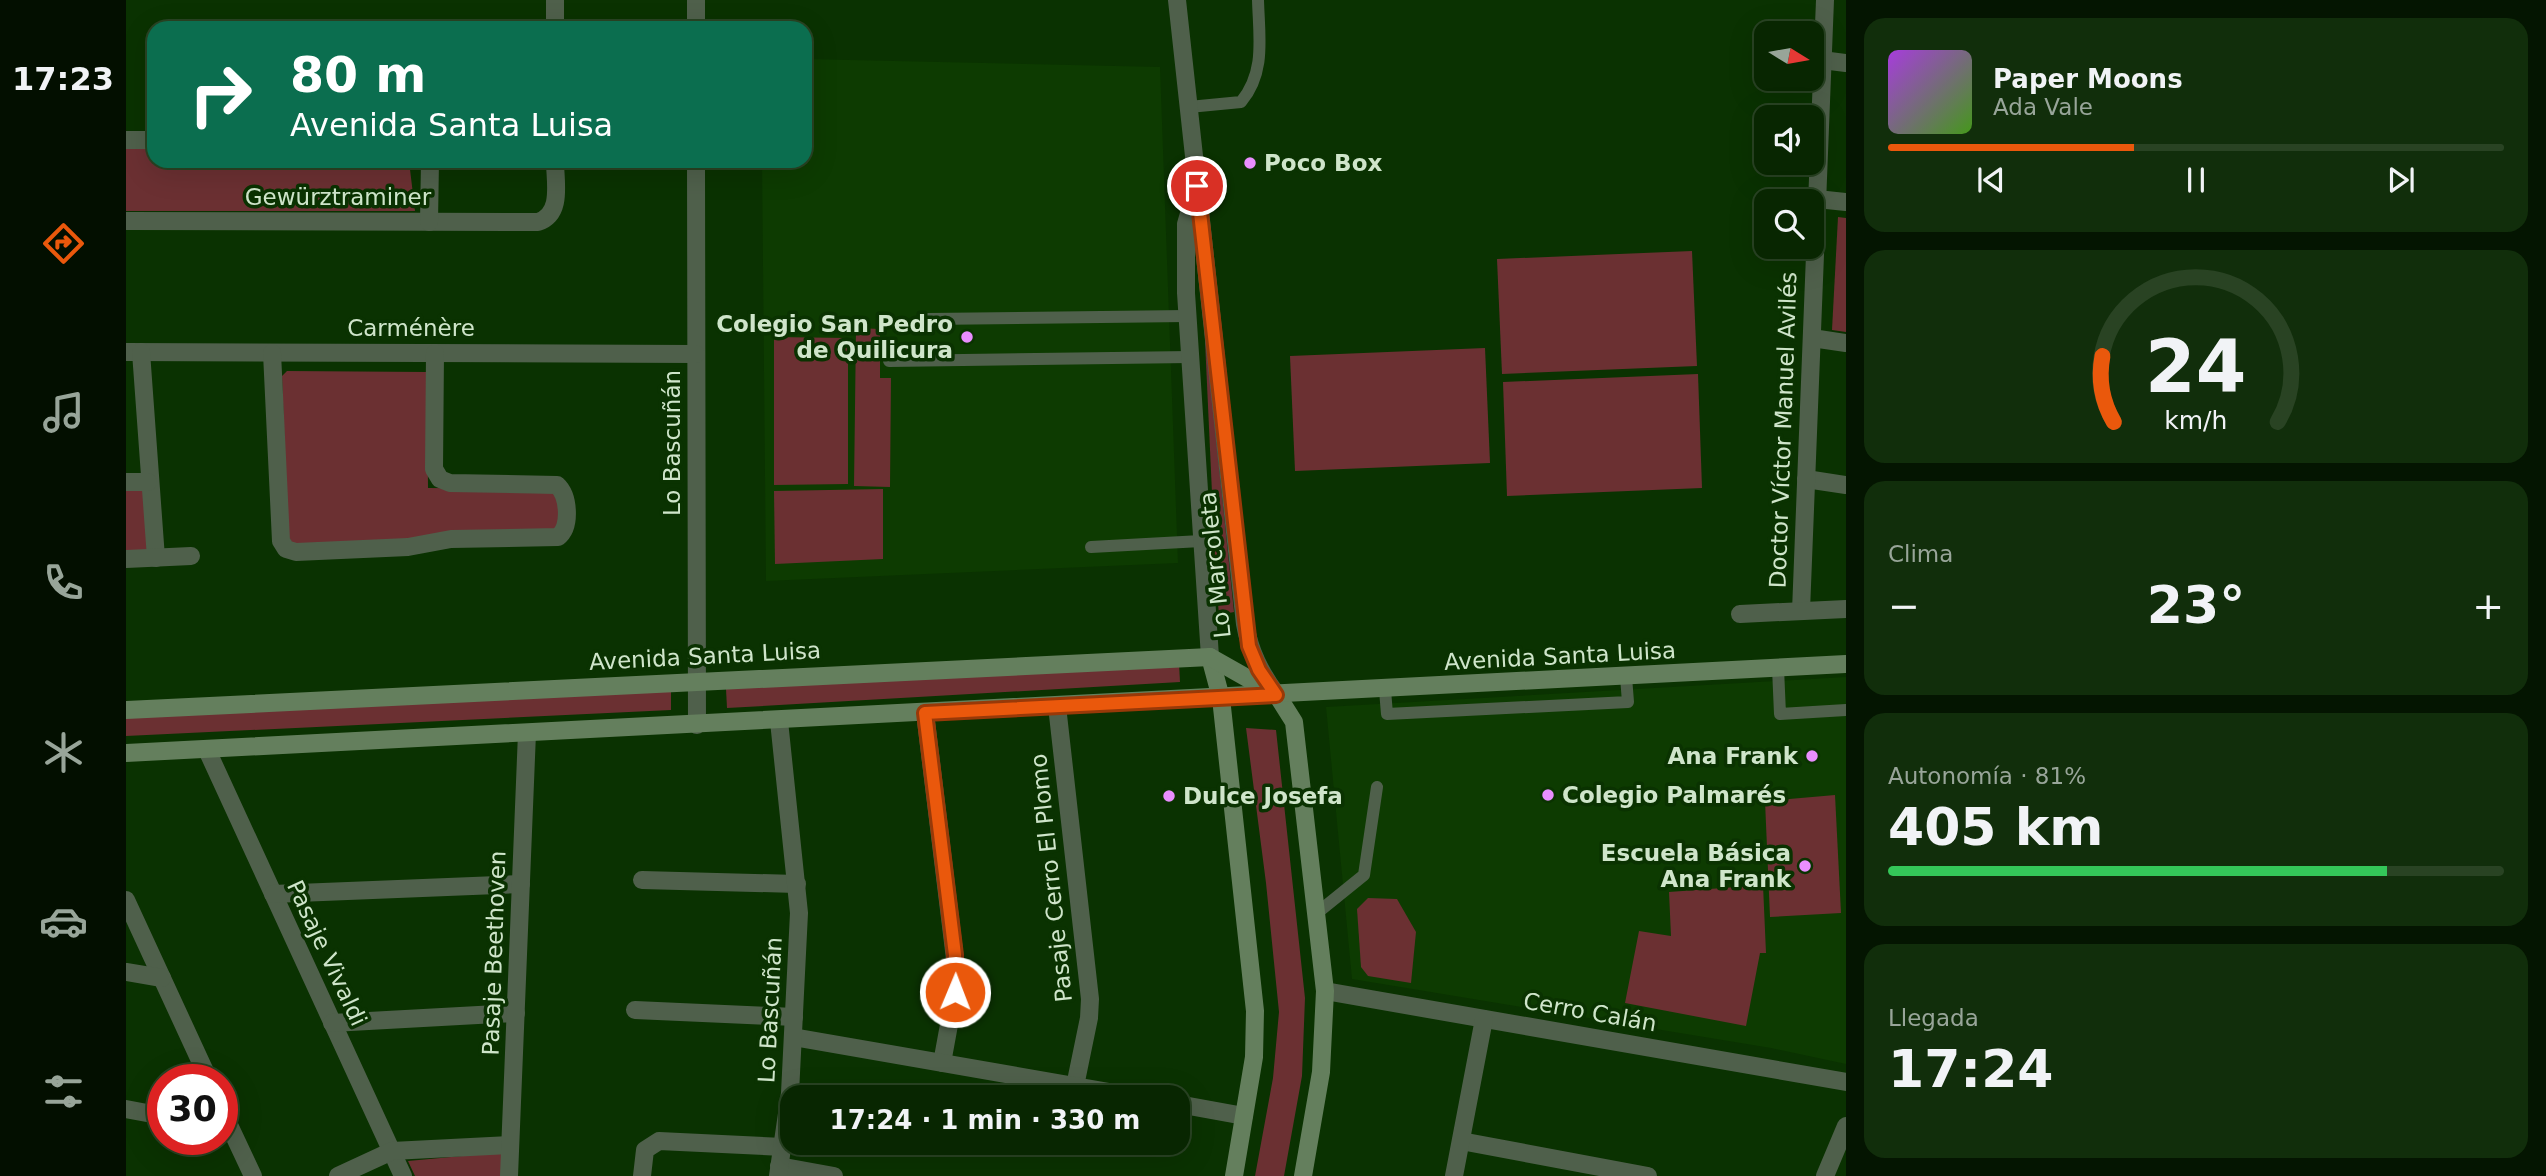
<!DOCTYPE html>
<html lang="es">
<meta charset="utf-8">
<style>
body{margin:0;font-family:"DejaVu Sans",sans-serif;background:#112e0b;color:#f1f3f6;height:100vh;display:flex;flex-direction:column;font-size:26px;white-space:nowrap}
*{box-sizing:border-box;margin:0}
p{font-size:23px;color:#98a599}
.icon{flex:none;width:38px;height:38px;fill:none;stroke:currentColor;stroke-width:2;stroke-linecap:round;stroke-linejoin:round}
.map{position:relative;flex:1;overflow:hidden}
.side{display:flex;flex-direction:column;gap:18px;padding:18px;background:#041501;width:700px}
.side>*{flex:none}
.hud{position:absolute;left:21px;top:21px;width:665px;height:147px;border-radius:21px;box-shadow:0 7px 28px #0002,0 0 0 2px #294323;background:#0b6e4f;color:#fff;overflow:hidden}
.needle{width:46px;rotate:101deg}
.buttons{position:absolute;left:1628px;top:21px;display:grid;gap:14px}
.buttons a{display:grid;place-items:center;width:70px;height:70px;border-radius:14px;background:#082601;box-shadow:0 7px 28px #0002,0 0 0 2px #294323;font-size:35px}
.speed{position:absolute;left:21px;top:1064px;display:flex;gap:14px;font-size:35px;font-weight:700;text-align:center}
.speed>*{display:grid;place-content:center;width:91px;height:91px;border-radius:50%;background:#082601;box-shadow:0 7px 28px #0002,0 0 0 2px #294323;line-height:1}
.speed .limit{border:10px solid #d22;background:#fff;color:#111}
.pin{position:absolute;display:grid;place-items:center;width:60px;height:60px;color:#fff;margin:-30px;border:4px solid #fff;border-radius:50%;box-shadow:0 2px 7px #0007}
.me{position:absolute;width:77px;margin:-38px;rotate:1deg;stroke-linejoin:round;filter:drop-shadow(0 0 5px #0008)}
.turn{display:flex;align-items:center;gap:24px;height:147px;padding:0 28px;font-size:32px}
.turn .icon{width:91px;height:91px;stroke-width:2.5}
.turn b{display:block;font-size:49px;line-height:60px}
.big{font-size:52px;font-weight:800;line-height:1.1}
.side .tile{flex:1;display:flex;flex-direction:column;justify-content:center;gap:10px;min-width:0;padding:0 24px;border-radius:21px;background:#112e0b}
.side .dial{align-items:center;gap:0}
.dial svg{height:182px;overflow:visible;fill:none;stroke:#294323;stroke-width:7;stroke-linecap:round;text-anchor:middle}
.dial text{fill:#f1f3f6;stroke:none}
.song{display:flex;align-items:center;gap:21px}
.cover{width:84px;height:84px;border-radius:10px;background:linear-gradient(135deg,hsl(280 70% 55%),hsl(100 70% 35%))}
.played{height:7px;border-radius:4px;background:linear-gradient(90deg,#ea580c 40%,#294323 40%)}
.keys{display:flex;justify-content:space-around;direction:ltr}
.heat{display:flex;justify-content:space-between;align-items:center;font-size:38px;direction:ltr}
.charge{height:10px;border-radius:5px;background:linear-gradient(90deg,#34c759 81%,#294323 0)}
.trip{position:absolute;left:654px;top:1085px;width:410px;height:70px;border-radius:21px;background:#082601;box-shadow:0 7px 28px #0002,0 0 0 2px #294323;font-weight:800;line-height:70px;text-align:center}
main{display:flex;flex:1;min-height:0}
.dock{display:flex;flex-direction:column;width:126px;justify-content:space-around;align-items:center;background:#030f00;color:#98a599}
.dock .icon{width:49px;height:49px}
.dock .active{color:#ea580c}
.dock b{font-size:32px;color:#f1f3f6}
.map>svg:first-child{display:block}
.built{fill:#0d3b01}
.green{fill:#6b3032}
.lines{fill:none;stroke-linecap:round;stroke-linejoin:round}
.service{stroke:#4f604b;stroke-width:12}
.minor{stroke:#4f604b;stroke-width:18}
.tertiary{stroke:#4f604b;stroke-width:18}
.secondary{stroke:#647f5d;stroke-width:18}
.route-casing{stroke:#983908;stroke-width:18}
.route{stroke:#ea580c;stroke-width:12}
.poi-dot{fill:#e98efe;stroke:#0a3201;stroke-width:2.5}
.labels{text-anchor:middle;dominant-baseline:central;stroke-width:7;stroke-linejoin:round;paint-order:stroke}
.poi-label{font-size:23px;font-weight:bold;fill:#cfe5ca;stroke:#0a3201;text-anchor:start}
.street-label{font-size:23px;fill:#cfe5ca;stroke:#0a3201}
</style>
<main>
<nav class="dock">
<b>17:23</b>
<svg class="icon active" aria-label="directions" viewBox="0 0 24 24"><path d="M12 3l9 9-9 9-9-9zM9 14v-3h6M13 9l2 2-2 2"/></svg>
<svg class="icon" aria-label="music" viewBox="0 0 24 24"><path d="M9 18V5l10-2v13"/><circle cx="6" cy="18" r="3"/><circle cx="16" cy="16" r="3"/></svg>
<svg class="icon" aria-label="phone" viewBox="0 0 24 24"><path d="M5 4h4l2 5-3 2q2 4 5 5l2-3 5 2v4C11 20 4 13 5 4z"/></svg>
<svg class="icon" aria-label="climate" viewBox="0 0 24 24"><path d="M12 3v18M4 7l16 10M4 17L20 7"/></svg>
<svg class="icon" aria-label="car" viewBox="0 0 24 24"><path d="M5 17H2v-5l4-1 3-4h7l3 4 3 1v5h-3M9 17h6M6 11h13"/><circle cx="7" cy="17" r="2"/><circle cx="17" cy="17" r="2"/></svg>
<svg class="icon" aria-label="filters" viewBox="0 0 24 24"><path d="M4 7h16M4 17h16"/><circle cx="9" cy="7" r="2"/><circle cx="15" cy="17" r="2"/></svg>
</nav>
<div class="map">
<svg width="1720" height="1176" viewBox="0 0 1720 1176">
<rect width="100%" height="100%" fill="#0a3201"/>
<g class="built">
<path d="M679 59 1034 67 1052 563 640 581 636 161H679Z"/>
<path d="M1720 677V1064L1645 1048 1226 979 1200 707Z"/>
</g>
<g class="green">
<path d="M0 146H28V161H283L289 211H0Z"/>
<path d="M1712 217 1720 218V332L1706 330Z"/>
<path d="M1566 251 1571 366 1376 374 1371 259Z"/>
<path d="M1078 319 1108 612 1093 615 1090 580Z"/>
<path d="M730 328 754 329V378H765L764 487 728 486Z"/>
<path d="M648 337 722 338V484L648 485Z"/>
<path d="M1359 348 1364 463 1169 471 1164 356Z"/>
<path d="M161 371 301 372 302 488 429 489 434 492 433 530 168 546 162 536 156 376Z"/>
<path d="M1572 374 1576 488 1381 496 1377 382Z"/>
<path d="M0 488H15L19 492 21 550 0 553Z"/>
<path d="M757 489V559L649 564 648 491Z"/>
<path d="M1053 663 1054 682 601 708 600 689Z"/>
<path d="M545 690V710L0 736V718Z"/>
<path d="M1120 728 1150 730 1179 998 1176 1076 1158 1176H1129L1147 1078 1153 1012 1140 883Z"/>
<path d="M1709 795 1715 913 1644 917 1639 801Z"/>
<path d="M1637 885 1640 953H1634L1620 1026 1499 1003 1513 931 1545 936 1543 892Z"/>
<path d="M1242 898 1271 899 1290 932 1285 983 1242 976 1235 967 1231 909Z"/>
<path d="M379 1152 377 1176H289L282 1161Z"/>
</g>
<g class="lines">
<g class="service">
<path d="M1063 107 1115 102C1140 72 1133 37 1132 0"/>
<path d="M802 319 1061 316"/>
<path d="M763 361 1064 357"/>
<path d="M965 547 1075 541"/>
<path d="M1652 668 1654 714 1720 710"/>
<path d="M1259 690 1261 714 1502 702 1500 677"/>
<path d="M1191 913 1238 875 1251 787"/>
</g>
<g class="minor">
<path d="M429 0V28"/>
<path d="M570 0V28"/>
<path d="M1696 60 1720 63"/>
<path d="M0 140H28"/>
<path d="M570 161 571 725"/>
<path d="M1691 199 1720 202"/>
<path d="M0 221 412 222C437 214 429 182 429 161"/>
<path d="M303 222 304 161"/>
<path d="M1686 338 1720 343"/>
<path d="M0 352 570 354"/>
<path d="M15 352 30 558"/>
<path d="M146 353 155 541 160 549 170 552 282 547 325 539 432 537C445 527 443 496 431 485L324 483 314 479 308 469 309 353"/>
<path d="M1680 479 1720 485"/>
<path d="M0 482H22"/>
<path d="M0 559 65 556"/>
<path d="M1675 611 1699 0"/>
<path d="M1614 614 1720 609"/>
<path d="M931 706 964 999 963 1018 949 1086"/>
<path d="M799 713 830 967 829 992 816 1063"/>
<path d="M81 750 277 1176"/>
<path d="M516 880 671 884"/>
<path d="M147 894 395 884"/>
<path d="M0 900 83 1080"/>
<path d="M0 972 36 978"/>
<path d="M1199 991 1720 1082"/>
<path d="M509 1010 668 1017"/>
<path d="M206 1023 390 1013"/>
<path d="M667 1037 1012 1097"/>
<path d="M1052 1104 1118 1116"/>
<path d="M0 1109 37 1116"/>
<path d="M96 1110 127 1176"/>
<path d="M1335 1141 1522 1176"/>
<path d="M653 1166 708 1176"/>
<path d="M212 1176 266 1151 384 1145"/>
<path d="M383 1176 401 733"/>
<path d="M516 1176 519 1150 533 1141 657 1147"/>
<path d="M1328 1176 1358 1019"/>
<path d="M1699 1176 1720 1126"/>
</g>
<g class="tertiary">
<path d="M1051 0 1119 624C1124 652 1134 672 1151 695"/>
<path d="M1069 193 1060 224V293L1084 657"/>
<path d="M652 1176 664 1093 673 913 653 721"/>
</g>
<g class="secondary">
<path d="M1084 657 1095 698 1129 1011 1128 1057 1108 1176"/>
<path d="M0 710 1084 657 1151 695 1168 722 1199 991 1195 1072 1177 1176"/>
<path d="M0 753 1720 664"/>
</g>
</g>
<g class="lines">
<defs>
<path id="route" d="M829 992V955L799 713 1150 695 1133 670 1123 646 1071 186"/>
</defs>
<use href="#route" class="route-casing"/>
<use href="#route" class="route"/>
</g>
<g class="poi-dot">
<circle cx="1124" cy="163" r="7"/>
<circle cx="841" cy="337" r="7"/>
<circle cx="1686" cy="756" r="7"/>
<circle cx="1422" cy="795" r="7"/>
<circle cx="1043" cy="796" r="7"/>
<circle cx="1679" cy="866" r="7"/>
</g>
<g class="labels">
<g class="poi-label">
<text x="1138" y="163">Poco Box</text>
<text x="827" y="324" text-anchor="end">Colegio San Pedro<tspan x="827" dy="26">de Quilicura</tspan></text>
<text x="1672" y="756" text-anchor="end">Ana Frank</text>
<text x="1436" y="795">Colegio Palmarés</text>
<text x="1057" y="796">Dulce Josefa</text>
<text x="1665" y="853" text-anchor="end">Escuela Básica<tspan x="1665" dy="26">Ana Frank</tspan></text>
</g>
<g class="street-label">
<text x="212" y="197">Gewürztraminer</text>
<text x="285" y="328">Carménère</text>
<text transform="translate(1657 430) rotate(-88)">Doctor Víctor Manuel Avilés</text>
<text transform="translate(546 443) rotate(-90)">Lo Bascuñán</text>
<text transform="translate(1089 565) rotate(-96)">Lo Marcoleta</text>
<text transform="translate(579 656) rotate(-3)">Avenida Santa Luisa</text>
<text transform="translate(1434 656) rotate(-3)">Avenida Santa Luisa</text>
<text transform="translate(925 878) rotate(-96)">Pasaje Cerro El Plomo</text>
<text transform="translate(201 953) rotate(65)">Pasaje Vivaldi</text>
<text transform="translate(368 953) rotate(-88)">Pasaje Beethoven</text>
<text transform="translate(644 1010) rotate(-87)">Lo Bascuñán</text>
<text transform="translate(1464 1012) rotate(10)">Cerro Calán</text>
</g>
</g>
</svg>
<div class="buttons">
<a><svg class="needle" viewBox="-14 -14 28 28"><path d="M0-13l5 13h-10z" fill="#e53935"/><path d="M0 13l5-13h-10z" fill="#98a599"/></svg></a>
<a><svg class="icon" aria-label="sound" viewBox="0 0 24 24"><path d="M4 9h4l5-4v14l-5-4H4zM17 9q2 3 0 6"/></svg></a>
<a><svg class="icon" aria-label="search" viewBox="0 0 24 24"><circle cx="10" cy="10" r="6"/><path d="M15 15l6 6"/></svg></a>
</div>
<div class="speed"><div class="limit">30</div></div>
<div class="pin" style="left:1071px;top:186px;background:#d93025"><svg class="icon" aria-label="arrive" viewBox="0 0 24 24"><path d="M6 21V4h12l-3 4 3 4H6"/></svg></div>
<svg class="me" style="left:829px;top:992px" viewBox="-20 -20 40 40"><circle r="17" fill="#ea580c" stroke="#fff" stroke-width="3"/><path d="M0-11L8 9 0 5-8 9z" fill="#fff"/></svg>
<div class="trip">17:24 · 1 min · 330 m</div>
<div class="hud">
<div class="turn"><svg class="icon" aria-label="right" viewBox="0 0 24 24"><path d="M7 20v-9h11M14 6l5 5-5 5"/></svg><div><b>80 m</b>Avenida Santa Luisa</div></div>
</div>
</div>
<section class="side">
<div class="tile">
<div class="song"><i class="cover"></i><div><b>Paper Moons</b><p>Ada Vale</p></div></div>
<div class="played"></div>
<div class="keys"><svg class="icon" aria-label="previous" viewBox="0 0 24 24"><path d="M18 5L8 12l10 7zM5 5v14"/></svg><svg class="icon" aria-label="pause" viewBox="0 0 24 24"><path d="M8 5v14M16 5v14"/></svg><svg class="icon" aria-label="next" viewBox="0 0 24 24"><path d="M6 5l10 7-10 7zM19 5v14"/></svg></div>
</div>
<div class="tile dial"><svg viewBox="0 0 100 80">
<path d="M14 69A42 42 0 1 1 86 69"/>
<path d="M14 69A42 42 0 0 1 9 40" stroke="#ea580c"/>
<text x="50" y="56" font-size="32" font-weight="700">24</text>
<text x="50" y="72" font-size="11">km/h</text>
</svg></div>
<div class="tile"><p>Clima</p>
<div class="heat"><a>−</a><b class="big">23°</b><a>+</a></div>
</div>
<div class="tile"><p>Autonomía · 81%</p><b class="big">405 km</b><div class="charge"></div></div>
<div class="tile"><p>Llegada</p><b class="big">17:24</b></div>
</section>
</main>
